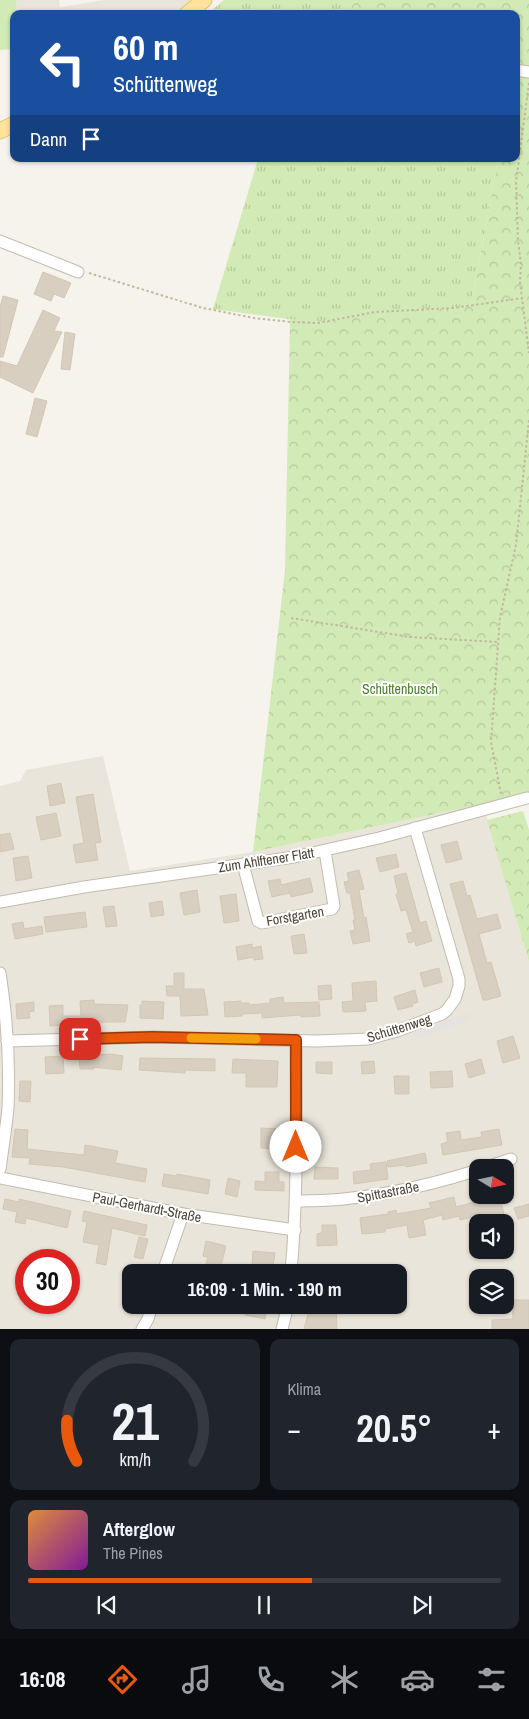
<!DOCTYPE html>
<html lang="de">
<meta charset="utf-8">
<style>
body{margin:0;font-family:"Archivo Narrow",sans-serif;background:#20242c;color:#f1f3f6;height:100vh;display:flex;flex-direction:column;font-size:19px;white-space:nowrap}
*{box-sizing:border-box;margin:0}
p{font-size:16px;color:#9ea1a6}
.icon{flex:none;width:28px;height:28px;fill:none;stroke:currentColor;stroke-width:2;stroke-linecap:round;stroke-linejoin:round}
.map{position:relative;height:1329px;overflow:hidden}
.panel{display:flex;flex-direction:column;gap:10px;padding:10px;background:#0d0f14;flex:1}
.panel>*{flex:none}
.guide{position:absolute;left:10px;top:10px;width:510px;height:152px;border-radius:10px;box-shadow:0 1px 4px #0004;background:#1a4fa0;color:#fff;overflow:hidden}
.needle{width:32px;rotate:100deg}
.buttons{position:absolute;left:469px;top:1159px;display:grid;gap:10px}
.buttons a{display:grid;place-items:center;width:45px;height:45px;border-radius:10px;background:#171b24;box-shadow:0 1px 4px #0004;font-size:25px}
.speed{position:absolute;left:15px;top:1249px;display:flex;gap:10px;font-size:25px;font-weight:700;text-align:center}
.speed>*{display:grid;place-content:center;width:65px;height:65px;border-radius:50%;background:#171b24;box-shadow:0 1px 4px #0004;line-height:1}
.speed .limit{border:8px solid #d22;background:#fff;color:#111}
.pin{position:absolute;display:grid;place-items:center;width:42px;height:42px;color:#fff;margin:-21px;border-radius:10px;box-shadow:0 2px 8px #0006}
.me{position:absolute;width:55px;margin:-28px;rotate:0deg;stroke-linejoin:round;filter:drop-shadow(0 0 4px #0008)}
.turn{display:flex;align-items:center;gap:18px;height:105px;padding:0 20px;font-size:22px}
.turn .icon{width:65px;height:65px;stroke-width:2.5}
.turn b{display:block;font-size:35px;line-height:42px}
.then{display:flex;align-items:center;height:48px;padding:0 20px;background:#0003;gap:10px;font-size:19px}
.big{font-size:38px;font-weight:800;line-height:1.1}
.panel .card{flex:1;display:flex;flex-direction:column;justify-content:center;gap:8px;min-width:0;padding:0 18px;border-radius:10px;background:#20242c}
.panel .dial{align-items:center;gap:0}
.dial svg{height:130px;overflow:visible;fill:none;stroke:#363941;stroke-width:7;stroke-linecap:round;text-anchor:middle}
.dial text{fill:#f1f3f6;stroke:none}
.song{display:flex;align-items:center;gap:15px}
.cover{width:60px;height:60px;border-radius:8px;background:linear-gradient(135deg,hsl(30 70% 55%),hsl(290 70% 35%))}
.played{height:5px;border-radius:2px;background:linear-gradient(90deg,#ea580c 60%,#363941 60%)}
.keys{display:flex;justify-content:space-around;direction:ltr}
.heat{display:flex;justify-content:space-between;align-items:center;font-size:28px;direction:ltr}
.panel .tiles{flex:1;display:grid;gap:10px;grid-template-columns:1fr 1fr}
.card:last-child{grid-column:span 2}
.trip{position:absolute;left:122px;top:1264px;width:285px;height:50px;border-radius:10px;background:#171b24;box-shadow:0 1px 4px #0004;font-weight:800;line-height:50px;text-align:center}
.tabs{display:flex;height:80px;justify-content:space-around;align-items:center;background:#090b0e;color:#9ea1a6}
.tabs .icon{width:35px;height:35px}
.tabs .on{color:#ea580c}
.tabs b{font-size:22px;color:#f1f3f6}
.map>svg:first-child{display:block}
.residential{fill:#eae5da;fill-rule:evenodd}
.grass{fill:url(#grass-tufts)}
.forest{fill:url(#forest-crowns)}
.green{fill:#d2eab5}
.parking{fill:#e5e3e0}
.building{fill:#d8cfc1;stroke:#d3c7b4}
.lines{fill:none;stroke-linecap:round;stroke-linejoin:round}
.minor-casing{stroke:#c2bbae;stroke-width:13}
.major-casing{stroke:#e6c16a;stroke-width:17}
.path{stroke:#c4b79f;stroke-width:2;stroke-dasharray:2.5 2.5;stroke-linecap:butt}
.minor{stroke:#fff;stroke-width:11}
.major{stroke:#ffe39c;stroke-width:15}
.route-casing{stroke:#983908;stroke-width:12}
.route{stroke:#ea580c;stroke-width:9}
.slow{stroke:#f59e0b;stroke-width:9}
.labels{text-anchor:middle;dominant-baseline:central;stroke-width:4;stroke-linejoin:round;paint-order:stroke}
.park-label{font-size:14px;fill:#4a7f2a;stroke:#fff}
.street-label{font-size:14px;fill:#4b4439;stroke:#fff}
</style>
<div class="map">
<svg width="529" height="1329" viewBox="0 0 529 1329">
<defs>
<pattern id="grass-tufts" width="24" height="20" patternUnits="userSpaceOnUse" patternTransform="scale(1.25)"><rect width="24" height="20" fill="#d2eab5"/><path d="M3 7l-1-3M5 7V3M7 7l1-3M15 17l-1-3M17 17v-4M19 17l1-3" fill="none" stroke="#b6ca9c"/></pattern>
<pattern id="forest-crowns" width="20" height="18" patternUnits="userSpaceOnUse" patternTransform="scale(1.25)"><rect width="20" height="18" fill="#d2eab5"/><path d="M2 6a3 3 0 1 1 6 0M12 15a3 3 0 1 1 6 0" fill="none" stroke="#b6ca9c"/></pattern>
</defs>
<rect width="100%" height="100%" fill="#f6f3ec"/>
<g class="residential">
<path d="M16 0H59L60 7 105 0H190L175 14H17Z"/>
<path d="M103 756 130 871 253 852 483 804 529 962V1329H0V786L20 781 26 770ZM478 1168H505V1195H478ZM478 1222H505V1250H478ZM26 1260H69V1302H26ZM131 1272H399V1305H131ZM478 1278H505V1305H478Z"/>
</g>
<g class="grass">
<path d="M224 0H357L343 14H207Z"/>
<path d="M258 159H498L471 305 453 308 375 312 318 323 213 309Z"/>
</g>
<g class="forest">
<path d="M357 0H529V793L483 804 253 852 285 570 290 319 318 323 375 312 453 308 471 305 498 159H516V14H343Z"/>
<path d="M523 811 529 830V962L487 820Z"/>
</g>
<path class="green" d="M0 0H16L17 14H14V49L0 50Z"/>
<path class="parking" d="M468 1013 470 1021 418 1039 412 1033Z"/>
<g class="building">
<path d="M43 272 71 283 64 298 54 294 51 301 34 294Z"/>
<path d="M3 296 18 300 3 357H0V307Z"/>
<path d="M43 310 60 318 54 331 62 332 33 393 0 377V361L17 366Z"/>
<path d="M65 332 75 334 70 370 61 369Z"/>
<path d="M35 398 47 401 37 437 26 434Z"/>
<path d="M61 783 65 803 50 806 47 786Z"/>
<path d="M93 794 101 842 95 843 98 860 76 863 73 845 84 843 76 797Z"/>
<path d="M56 813 61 836 41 840 36 817Z"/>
<path d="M10 833 14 849 0 852V835Z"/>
<path d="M457 841 462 859 446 863 441 845Z"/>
<path d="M396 854 399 867 380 872 376 858Z"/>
<path d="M28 856 32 878 16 881 13 858Z"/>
<path d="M359 870 364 889 359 890 364 918 366 917 370 941 353 944 350 931 355 930 353 920H355L350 893H347L344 882 349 881 347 873Z"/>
<path d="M406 873 420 923 426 921 432 941 416 946 415 941 409 943 406 934 413 932 406 910 401 911 396 894 398 893 394 876Z"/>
<path d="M310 878 313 892 291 897 290 893 272 897 268 881 280 879 281 885Z"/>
<path d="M463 881 467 896 470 895 477 919 497 914 501 928 479 934 487 963 491 962 501 996 487 1000H483L450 884Z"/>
<path d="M197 890 200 912 184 915 180 893Z"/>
<path d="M236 894 239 921 224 923 220 896Z"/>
<path d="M162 901 164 915 151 917 149 903Z"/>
<path d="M114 906 117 926 106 927 103 907Z"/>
<path d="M85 912 87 927 46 932 44 917Z"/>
<path d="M23 922 24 929 42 926 43 934 15 939 12 924Z"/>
<path d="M304 934 307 953 294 954 291 936Z"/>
<path d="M252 944V948L261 946 263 959 254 960V957L238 960 236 947Z"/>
<path d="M439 968 442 982 424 987 420 973Z"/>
<path d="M174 973H184V989H204L208 1015 181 1016 180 996H167L166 986H174Z"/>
<path d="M376 981 377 1001 365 1002 366 1011 343 1012 342 1002 353 1001 352 983Z"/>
<path d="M331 985 332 999 319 1000 318 986Z"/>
<path d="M415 990 418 1002 412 1004 413 1006 398 1010 394 997Z"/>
<path d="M283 997 284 1003 319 1002 320 1016 301 1017V1015L262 1018V1013L242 1014V1016L225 1017 224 1002 241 1001V1003H249V1005L270 1003V999Z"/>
<path d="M94 1000V1004L128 1005 125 1022H95V1023L50 1026 49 1006 63 1005V1016H81L80 1001Z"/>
<path d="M142 1001 164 1002 163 1019 140 1018V1005H142Z"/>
<path d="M34 1002V1011L29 1012 30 1018 17 1019 16 1004Z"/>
<path d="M513 1036 520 1058 503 1063 497 1041Z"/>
<path d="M111 1054 123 1056 121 1070 93 1067 94 1069H80L79 1056Z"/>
<path d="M63 1056 64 1073 46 1074 45 1057Z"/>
<path d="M140 1058 215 1059V1071L185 1070V1073L139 1070Z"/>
<path d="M233 1059 278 1061 277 1087H246V1073H232Z"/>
<path d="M481 1059 485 1073 469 1078 465 1064Z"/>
<path d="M374 1061 375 1073 362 1074 361 1062Z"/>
<path d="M316 1062H332V1074L316 1073Z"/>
<path d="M452 1071 453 1087 431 1088 430 1072Z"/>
<path d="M394 1076H409V1094H395Z"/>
<path d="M20 1081H31L30 1102 19 1101Z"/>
<path d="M261 1128 278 1129 277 1149 261 1148Z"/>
<path d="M15 1129 28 1130 27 1149 84 1155 85 1145 118 1151 115 1163 147 1169 145 1182 63 1167 29 1164 30 1158 12 1157Z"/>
<path d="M499 1129 502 1145 443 1155 441 1144 448 1142 446 1133 460 1131 461 1140 482 1137 481 1132Z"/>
<path d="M425 1153 427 1163 406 1167 405 1165 388 1167 387 1161Z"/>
<path d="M386 1162 388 1179 354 1184 353 1172 371 1170 370 1164Z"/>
<path d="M315 1167 338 1168V1179H314Z"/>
<path d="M265 1172H279V1182H284V1191L255 1190V1181L265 1182Z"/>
<path d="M164 1174 177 1176V1174L210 1180 208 1194 162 1186Z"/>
<path d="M228 1178 240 1181 237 1197 225 1194Z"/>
<path d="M499 1195 504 1214 479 1221 478 1216 460 1220 459 1216 443 1220 442 1215 423 1220 426 1235 409 1238 407 1225 385 1229V1232L362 1234 360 1218 388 1214V1212L396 1210 397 1214 431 1208 429 1203 454 1197 456 1207Z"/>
<path d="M5 1199 19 1202V1199L71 1211 67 1228 26 1218 25 1224 15 1222 17 1212 3 1209Z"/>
<path d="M529 1204V1216L518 1219 514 1208Z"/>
<path d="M84 1211 147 1225 145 1236 112 1228 106 1265 96 1263 99 1245 83 1242 87 1222 82 1221Z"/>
<path d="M322 1225H336L337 1245 317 1246V1234L322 1233Z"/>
<path d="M139 1237 148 1239 143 1259 134 1257Z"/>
<path d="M206 1241 226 1246 220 1270 205 1267 208 1257 203 1256Z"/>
<path d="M253 1251 275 1253 273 1267 252 1265Z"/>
<path d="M512 1300H529V1329H492V1320L513 1319Z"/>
<path d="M248 1305 267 1306 265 1319 245 1315Z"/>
<path d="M311 1305H336L337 1329H304L308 1314H307Z"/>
</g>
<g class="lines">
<defs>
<g id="minor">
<path d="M516 70 529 72"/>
<path d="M0 241 78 272"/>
<path d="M243 864 258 921 262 923 332 909 334 906 325 851"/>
<path d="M0 902 84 887 294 857 379 838 527 798"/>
<path d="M0 973C7 1017 10 1063 8 1108 6 1128 3 1148 0 1169"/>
<path d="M7 1041 153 1037 317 1041 368 1039 397 1031 442 1014 447 1010 455 999 459 986V979L415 828"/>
<path d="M484 1168 511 1159"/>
<path d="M0 1178 183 1214 295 1230"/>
<path d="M296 1201C358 1202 418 1189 478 1170"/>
<path d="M163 1272 183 1214"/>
<path d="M291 1272C298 1195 296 1118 296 1040"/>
<path d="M142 1329 148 1319 152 1305"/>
<path d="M282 1329 288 1305"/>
</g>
<g id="major">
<path d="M187 14 204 0"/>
<path d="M0 131 14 124"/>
</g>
</defs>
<use href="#minor" class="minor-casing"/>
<use href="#major" class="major-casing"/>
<g class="path">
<path d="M529 83 516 182 518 241 521 264 520 282 529 353"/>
<path d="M89 273 203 308 254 318 291 322 318 323 375 312 453 308 523 298"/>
<path d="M291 618 410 637 498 642"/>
<path d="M501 794 491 742 500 617 516 545 529 420"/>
</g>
<use href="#minor" class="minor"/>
<use href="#major" class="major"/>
</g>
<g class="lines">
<defs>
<path id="route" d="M80 1039 152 1037 296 1040V1147"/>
</defs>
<use href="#route" class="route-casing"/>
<use href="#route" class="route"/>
<path class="slow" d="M191 1038 256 1039"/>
</g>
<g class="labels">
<g class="park-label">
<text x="400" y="689">Schüttenbusch</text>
</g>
<g class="street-label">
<text transform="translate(266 860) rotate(-9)">Zum Ahlftener Flatt</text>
<text transform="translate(295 916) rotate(-10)">Forstgarten</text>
<text transform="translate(399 1028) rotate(-17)">Schüttenweg</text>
<text transform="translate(388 1192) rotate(-11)">Spittastraße</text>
<text transform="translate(147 1207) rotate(11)">Paul-Gerhardt-Straße</text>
</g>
</g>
</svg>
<div class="buttons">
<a><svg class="needle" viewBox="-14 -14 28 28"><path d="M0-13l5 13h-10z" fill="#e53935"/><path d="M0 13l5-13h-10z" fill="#9ea1a6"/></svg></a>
<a><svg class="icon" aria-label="sound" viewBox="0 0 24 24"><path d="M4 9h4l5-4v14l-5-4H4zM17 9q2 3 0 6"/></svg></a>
<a><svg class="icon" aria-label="layers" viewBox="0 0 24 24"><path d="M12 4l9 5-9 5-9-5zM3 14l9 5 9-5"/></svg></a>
</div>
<div class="speed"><div class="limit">30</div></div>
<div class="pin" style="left:80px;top:1039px;background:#d93025"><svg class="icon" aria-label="arrive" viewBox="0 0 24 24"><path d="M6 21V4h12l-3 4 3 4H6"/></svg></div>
<svg class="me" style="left:296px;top:1147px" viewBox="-20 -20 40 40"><circle r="19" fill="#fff"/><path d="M0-13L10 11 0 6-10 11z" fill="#ea580c"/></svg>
<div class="trip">16:09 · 1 Min. · 190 m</div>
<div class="guide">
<div class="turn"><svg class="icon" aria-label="left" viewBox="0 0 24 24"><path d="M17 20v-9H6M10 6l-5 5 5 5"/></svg><div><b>60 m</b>Schüttenweg</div></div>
<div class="then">Dann<svg class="icon" aria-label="arrive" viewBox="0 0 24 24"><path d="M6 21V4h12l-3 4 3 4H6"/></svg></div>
</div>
</div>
<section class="panel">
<div class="tiles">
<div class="card dial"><svg viewBox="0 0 100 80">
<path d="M14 69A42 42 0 1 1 86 69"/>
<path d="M14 69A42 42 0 0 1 8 44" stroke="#ea580c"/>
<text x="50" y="56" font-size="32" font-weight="700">21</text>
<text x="50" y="72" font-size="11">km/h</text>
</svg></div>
<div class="card"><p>Klima</p>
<div class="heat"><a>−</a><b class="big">20.5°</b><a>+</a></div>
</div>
<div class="card">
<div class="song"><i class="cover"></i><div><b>Afterglow</b><p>The Pines</p></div></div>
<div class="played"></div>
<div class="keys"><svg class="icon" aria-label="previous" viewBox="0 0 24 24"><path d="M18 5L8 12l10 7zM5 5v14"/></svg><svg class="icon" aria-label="pause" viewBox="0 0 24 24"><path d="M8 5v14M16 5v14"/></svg><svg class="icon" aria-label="next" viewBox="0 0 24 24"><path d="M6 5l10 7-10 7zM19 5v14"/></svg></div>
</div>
</div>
</section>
<nav class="tabs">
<b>16:08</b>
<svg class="icon on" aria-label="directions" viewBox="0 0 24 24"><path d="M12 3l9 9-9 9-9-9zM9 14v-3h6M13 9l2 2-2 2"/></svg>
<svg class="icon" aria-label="music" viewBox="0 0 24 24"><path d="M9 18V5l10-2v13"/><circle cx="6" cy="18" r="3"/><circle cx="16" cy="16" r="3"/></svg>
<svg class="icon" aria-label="phone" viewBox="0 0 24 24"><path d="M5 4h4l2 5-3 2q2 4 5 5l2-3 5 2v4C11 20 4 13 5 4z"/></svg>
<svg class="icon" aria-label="climate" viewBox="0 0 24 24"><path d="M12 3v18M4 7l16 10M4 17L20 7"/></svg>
<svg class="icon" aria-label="car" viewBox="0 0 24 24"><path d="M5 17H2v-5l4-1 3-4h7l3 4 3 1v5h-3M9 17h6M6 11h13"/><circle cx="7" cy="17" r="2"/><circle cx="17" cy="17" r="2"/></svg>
<svg class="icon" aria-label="filters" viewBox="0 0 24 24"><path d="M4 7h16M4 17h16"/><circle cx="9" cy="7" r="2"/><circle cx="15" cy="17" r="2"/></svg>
</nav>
